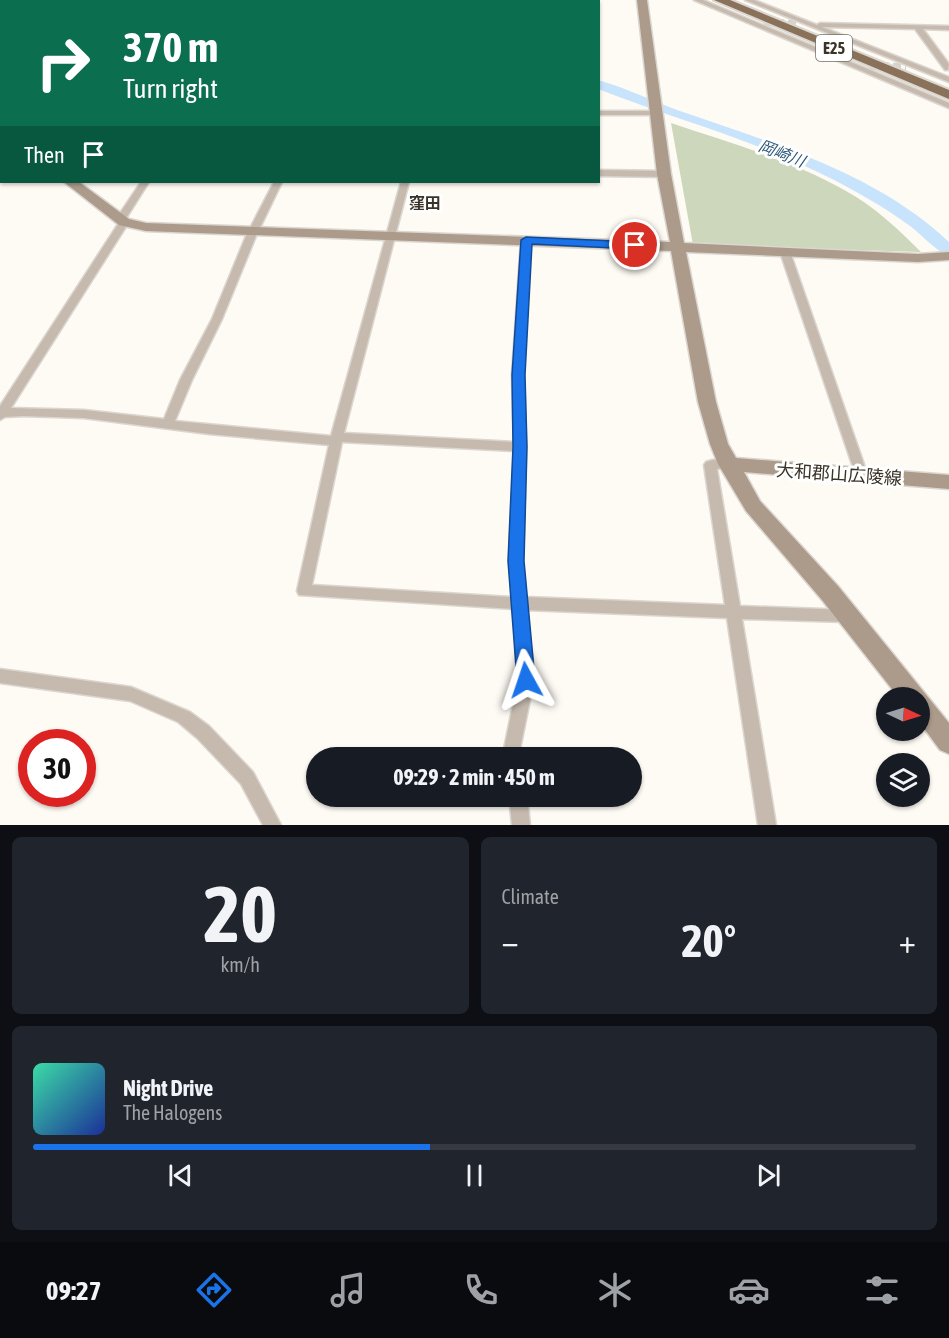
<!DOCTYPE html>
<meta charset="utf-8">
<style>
body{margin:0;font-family:"Asap Condensed","Noto Sans JP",sans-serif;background:#20242c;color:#f1f3f6;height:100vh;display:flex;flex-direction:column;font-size:22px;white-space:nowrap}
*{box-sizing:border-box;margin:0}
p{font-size:20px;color:#9ea1a6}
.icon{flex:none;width:33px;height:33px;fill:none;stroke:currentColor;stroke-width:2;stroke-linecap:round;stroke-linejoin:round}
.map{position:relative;height:825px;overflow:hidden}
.side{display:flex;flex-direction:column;gap:12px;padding:12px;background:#0d0f14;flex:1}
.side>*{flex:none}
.guide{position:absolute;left:0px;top:0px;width:600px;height:183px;box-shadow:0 2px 4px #0004;background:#0b6e4f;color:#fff;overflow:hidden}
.needle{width:39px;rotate:94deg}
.buttons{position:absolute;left:876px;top:687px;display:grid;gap:12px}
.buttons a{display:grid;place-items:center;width:54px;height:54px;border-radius:50%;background:#171b24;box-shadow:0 2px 4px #0004;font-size:30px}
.speed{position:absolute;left:18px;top:729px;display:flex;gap:12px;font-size:30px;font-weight:700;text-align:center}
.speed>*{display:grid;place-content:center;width:78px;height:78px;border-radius:50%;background:#171b24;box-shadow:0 2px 4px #0004;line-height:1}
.speed .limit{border:9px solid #d22;background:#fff;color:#111}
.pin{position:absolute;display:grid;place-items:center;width:51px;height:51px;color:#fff;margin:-26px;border:3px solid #fff;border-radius:50%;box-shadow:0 2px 6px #0007}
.me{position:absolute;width:66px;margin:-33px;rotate:355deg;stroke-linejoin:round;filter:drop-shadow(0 0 4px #0008)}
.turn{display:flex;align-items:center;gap:21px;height:126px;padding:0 24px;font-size:27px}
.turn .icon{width:78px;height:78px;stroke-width:2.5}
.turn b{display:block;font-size:42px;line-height:51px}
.then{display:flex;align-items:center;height:57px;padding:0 24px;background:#0003;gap:12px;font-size:22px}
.big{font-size:45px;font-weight:700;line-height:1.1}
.side .tile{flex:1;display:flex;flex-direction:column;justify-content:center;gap:9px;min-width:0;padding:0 21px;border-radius:9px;background:#20242c}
.side .dial{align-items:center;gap:0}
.dial b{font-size:78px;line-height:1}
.song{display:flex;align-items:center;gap:18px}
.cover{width:72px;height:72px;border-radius:9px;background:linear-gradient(135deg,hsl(160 70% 55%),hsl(230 70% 35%))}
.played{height:6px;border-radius:3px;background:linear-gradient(90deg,#1a73e8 45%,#363941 45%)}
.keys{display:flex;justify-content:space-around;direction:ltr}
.heat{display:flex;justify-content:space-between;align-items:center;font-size:33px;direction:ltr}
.side .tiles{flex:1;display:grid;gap:12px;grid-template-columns:1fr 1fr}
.tile:last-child{grid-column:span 2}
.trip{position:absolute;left:306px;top:747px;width:336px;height:60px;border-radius:30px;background:#171b24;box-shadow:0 2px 4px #0004;font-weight:700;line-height:60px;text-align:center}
.tab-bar{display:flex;height:96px;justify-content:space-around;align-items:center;background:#090b0e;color:#9ea1a6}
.tab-bar .icon{width:42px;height:42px}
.tab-bar .selected{color:#1a73e8}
.tab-bar b{font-size:27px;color:#f1f3f6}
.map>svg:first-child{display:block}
.green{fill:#ccd7bc}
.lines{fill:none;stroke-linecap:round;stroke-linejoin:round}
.river{fill:#c8e4fc;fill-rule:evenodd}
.street-tunnel{stroke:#d7d2cb;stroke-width:8;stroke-dasharray:8 4;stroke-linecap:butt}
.street-casing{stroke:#dbd6cf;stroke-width:3}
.secondary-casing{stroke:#dbd6cf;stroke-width:3}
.highway-casing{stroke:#dbd6cf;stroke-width:4}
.street{fill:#c6baaf;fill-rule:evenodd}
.secondary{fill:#ac9b8b;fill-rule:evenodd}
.highway{fill:#89715a;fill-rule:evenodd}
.route{fill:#1a73e8;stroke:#114b97;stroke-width:1.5}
.labels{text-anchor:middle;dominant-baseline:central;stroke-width:6;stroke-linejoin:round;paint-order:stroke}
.shield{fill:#fff;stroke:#767068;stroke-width:1.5}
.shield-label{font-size:16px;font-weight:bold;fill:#3b3327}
.far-water-label{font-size:16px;font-style:italic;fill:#2b5678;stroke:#fff}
.far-neighbourhood-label{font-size:16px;font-weight:bold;fill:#3b3327;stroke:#fff}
.street-label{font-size:18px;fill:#3b3327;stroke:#fff}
</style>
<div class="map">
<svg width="949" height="825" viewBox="0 0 949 825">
<rect width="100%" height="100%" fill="#fefaf4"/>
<path class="green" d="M671 123C730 143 792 160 846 191 875 207 898 229 921 252L693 245Z"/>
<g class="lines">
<g class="river">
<path d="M492 0H502L503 2H493Z"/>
<path d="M598 80C626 88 653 101 680 111 772 143 876 173 949 242V256C938 253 920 233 910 226 884 207 856 191 828 177 755 140 674 119 598 89Z"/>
</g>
<g class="street-tunnel">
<path d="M764 22 798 24"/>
<path d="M869 66 906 67"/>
</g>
<defs>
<g id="street">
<path d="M76 0H86L73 2Z"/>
<path d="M256 0H262L255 2Z"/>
<path d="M450 0H456L449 2Z"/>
<path d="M694 0H703L949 103V108Z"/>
<path d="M745 0H754L817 25 820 23 949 26V30L923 29 949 64 948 70H945L915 29 822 27 949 77V82Z"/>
<rect x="0" y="19" width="2" height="4"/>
<rect x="0" y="43" width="2" height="4"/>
<path d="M0 80H2L0 85Z"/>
<path d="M598 111H657L661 113 657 115H598Z"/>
<rect x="0" y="116" width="2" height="7"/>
<path d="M598 170 664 171 668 174 664 177 598 176Z"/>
<path d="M141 182H149L125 220 129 222 11 408 84 410 164 419 180 380 212 319 246 236 274 182H282L256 236 222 319 192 380 175 421 331 436 401 182H409L344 433 514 442 512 375 521 240 523 238H529L524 375 526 447 523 561 526 597 725 605 704 465 706 462C713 459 724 458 732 461L734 464 732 467 717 469 740 606 848 610 853 611 855 616 853 621 848 622 742 619 776 825H758L727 618 527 610 534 680 520 749 521 758H505L504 749 518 680 513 609 299 595 297 591 329 445 209 434 84 418 23 416 5 417 0 420V406L120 221 116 219ZM342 442 514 451 509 561 512 597 312 585Z"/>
<path d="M785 249 790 252 868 476 867 479H857L856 476 780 252Z"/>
<path d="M0 669 131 687 190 712 209 726 253 772 281 825H263L241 784 197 738 178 722 130 701 0 683Z"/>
<path d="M509 796H527L530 825H512Z"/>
</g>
<g id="secondary">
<path d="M637 0H647L671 174 684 243 918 254 949 252V260L918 262 686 252 716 402 728 444 736 458 949 475V489L744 472 760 501 838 586 949 723V754L940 750 920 723V698H899L822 600 746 511 718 464 710 444 698 402 671 251 146 231 119 225 64 182H79L129 219 146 223 670 242 657 174Z"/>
<path d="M0 147 2 148V156L0 155Z"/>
</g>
<path id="highway" d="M714 0H730L949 90V99Z"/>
</defs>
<use href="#street" class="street-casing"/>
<use href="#secondary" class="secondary-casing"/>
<use href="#highway" class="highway-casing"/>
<use href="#street" class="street"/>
<use href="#secondary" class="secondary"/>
<use href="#highway" class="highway"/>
</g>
<path class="route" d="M526 237 635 242 641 245 635 249 532 244 525 375 527 447 524 561 535 680 533 685 526 688 520 685 517 680 508 561 513 447 512 375 521 240Z"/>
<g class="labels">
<rect class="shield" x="816" y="35" width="36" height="26" rx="4.5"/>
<g class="shield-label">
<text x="834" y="48">E25</text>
</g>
<g class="far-water-label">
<text transform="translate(782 153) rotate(21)">岡崎川</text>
</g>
<g class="far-neighbourhood-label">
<text x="425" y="203">窪田</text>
</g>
<g class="street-label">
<text transform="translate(839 474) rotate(4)">大和郡山広陵線</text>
</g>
</g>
</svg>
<div class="buttons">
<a><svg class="needle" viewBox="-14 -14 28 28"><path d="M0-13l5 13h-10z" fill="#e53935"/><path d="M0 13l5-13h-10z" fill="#9ea1a6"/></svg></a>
<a><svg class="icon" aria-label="layers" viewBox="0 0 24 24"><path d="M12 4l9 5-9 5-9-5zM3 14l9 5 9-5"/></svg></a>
</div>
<div class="speed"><div class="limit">30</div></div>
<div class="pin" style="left:635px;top:245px;background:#d93025"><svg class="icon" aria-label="arrive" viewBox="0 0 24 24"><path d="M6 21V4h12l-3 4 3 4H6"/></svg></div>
<svg class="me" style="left:526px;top:680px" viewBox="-20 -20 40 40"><path d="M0-17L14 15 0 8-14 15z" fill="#1a73e8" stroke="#fff" stroke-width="4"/></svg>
<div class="trip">09:29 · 2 min · 450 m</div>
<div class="guide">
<div class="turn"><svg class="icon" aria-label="right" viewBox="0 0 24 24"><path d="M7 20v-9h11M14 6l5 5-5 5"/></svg><div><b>370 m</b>Turn right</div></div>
<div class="then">Then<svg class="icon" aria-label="arrive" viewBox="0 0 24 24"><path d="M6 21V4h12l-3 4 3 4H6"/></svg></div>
</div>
</div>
<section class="side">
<div class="tiles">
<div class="tile dial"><b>20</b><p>km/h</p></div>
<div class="tile"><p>Climate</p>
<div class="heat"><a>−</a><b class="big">20°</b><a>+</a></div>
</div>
<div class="tile">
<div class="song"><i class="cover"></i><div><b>Night Drive</b><p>The Halogens</p></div></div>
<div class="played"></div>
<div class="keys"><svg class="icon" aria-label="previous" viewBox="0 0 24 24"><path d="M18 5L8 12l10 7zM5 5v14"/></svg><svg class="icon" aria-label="pause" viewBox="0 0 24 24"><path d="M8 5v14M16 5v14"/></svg><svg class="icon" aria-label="next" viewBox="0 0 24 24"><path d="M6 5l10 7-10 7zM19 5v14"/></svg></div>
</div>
</div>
</section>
<nav class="tab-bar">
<b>09:27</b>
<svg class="icon selected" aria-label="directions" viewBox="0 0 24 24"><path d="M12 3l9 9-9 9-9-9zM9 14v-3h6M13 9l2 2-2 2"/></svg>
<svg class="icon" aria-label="music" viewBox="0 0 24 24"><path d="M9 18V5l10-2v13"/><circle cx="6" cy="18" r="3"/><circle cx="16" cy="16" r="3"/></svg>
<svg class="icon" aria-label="phone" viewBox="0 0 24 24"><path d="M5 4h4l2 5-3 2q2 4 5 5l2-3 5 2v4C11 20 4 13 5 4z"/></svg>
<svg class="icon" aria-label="climate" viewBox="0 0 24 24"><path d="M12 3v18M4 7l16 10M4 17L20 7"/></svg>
<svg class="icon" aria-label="car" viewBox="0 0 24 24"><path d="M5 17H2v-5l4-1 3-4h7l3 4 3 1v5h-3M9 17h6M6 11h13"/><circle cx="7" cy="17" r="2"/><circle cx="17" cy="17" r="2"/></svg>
<svg class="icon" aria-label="filters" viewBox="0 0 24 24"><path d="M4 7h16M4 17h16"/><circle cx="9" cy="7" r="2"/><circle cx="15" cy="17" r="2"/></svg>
</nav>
